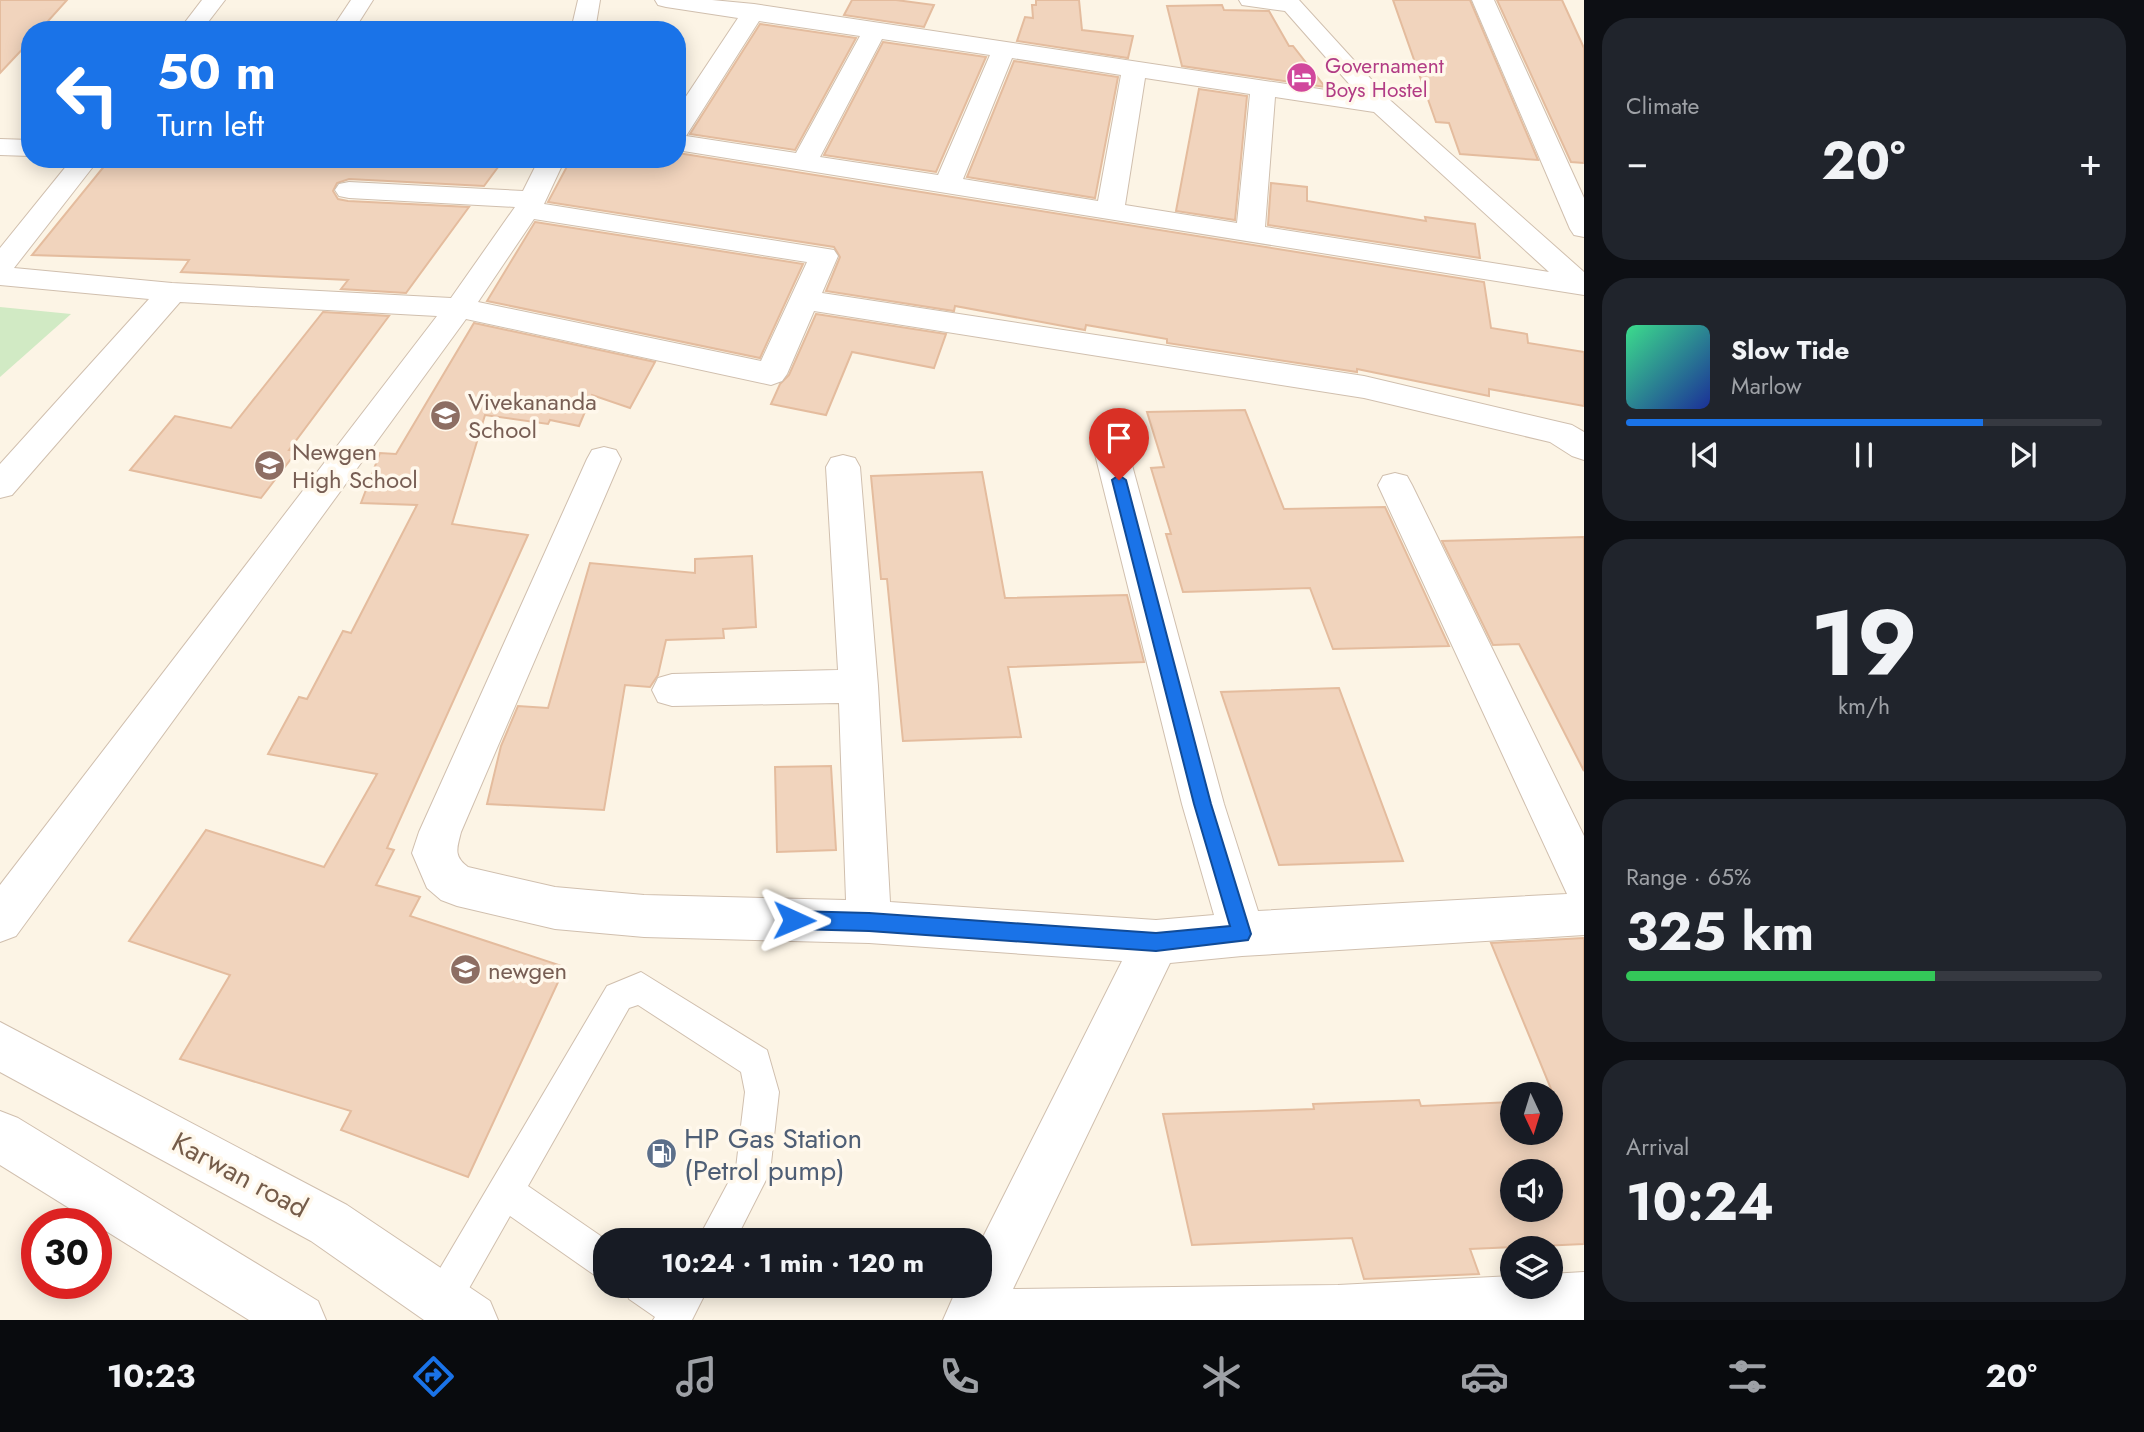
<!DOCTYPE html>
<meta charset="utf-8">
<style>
body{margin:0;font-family:Jost,sans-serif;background:#20242c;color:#f1f3f6;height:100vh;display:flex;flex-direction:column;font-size:26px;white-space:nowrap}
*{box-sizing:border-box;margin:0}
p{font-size:23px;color:#9ea1a6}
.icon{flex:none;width:38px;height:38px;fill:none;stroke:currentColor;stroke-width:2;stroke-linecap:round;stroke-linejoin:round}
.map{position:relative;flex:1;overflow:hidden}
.details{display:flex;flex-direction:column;gap:18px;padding:18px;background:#0d0f14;width:560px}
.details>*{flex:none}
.top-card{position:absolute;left:21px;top:21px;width:665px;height:147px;border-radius:28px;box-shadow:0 4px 18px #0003;background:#1a73e8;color:#fff;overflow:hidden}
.needle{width:46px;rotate:176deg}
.buttons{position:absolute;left:1500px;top:1082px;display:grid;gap:14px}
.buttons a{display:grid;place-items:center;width:63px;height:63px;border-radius:50%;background:#171b24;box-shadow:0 4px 18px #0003;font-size:35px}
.speed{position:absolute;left:21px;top:1208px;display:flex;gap:14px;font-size:35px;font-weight:700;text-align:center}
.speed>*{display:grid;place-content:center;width:91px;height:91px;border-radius:50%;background:#171b24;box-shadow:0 4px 18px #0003;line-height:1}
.speed .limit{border:10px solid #d22;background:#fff;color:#111}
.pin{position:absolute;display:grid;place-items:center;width:60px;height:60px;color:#fff;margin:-72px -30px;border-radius:50% 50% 50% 0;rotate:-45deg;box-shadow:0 0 7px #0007}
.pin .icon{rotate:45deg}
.me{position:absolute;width:77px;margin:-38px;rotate:91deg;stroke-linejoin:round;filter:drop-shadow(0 0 5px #0008)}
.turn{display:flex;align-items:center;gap:24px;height:147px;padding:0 21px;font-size:32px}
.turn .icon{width:91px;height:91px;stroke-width:2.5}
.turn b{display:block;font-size:49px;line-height:60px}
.big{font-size:52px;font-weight:700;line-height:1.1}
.details .widget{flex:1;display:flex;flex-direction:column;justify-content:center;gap:10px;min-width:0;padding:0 24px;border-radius:28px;background:#20242c}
.details .dial{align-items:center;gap:0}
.dial b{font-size:91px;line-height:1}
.song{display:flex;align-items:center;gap:21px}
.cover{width:84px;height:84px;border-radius:10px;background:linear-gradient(135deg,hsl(150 70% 55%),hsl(230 70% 35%))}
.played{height:7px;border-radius:4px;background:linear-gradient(90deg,#1a73e8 75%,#363941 75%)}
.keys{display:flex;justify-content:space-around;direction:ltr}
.heat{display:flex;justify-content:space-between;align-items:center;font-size:38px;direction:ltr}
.charge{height:10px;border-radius:5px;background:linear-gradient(90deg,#34c759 65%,#363941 0)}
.trip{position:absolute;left:593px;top:1228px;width:399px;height:70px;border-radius:28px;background:#171b24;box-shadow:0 4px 18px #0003;font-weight:700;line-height:70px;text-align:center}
.dock{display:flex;height:112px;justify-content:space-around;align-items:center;background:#090b0e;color:#9ea1a6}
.dock .icon{width:49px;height:49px}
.dock .current{color:#1a73e8}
.dock b{font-size:32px;color:#f1f3f6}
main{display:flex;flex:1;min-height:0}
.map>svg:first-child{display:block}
.green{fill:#d1eac4}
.building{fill:#f1d4bd;stroke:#e4bc9e;stroke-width:2;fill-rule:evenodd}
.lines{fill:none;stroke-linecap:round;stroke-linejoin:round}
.service-casing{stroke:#d0bfae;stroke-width:2}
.minor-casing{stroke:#d0bfae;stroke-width:2}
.tertiary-casing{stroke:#d0bfae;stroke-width:2}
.service{fill:#fff;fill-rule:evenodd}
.minor{fill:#fff;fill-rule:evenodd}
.tertiary{fill:#fff;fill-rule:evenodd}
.route{fill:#1a73e8;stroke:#114b97;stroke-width:2}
.labels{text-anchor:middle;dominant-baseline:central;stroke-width:7;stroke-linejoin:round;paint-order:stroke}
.far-hotel-label{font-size:21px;fill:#b23c85;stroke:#fff8ec;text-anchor:start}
.education-label{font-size:24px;fill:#785e54;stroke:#fff8ec;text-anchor:start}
.near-service-label{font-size:28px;fill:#4e5e75;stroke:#fff8ec;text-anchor:start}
.near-street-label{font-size:28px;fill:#755c4a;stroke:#fff8ec}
</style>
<main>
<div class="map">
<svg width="1584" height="1320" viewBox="0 0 1584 1320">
<rect width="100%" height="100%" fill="#fcf4e5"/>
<path class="green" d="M0 307 71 314 0 377Z"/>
<g class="building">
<path d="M0 0H67L40 30H30V41L0 73Z"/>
<path d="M852 0H896L934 5 924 27 844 15Z"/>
<path d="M1036 0H1079L1082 30 1133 36 1128 58 1017 41 1025 17 1033 18 1032 5H1036Z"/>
<path d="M1393 0H1470L1538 160 1460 154 1449 123 1436 122Z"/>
<path d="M1497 0H1562L1584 48V163L1571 162Z"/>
<path d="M1222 5 1224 10 1269 11 1289 46H1293L1325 87 1182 66 1167 6Z"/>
<path d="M760 24 856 38 795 150 690 134Z"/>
<path d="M883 42 986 57 936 172 824 155Z"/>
<path d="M1014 61 1118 77 1095 198 967 177Z"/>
<path d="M1199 89 1247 96 1235 220 1176 211Z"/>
<path d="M678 153 1484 282 1491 328 1527 334 1528 343 1584 352V406L1489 389V396L1357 369V372L1167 343V339L1086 325 1085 330 955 306 954 311 826 291 840 257 834 247 548 202 571 159H677Z"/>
<path d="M110 159H504L484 186 349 179 337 183 333 191 338 199 348 201 469 207 406 293 341 289 348 280 181 272 189 260 32 255Z"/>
<path d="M1271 183 1307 187V201L1426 221 1425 217 1475 224 1480 258 1268 225Z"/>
<path d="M535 222 803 264 760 358 487 301Z"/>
<path d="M323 312 389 316 289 450 297 451 261 498 130 470 175 416 231 428Z"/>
<path d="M816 314 946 334 934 368 852 352 826 415 771 404 780 384 789 375Z"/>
<path d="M474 323 655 362 630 408 592 395 579 426 550 420 548 424 485 415 452 524 528 535 387 848 394 850 376 885 420 897 410 916 565 967 468 1177 341 1130 351 1111 180 1059 230 975 129 941 206 830 324 867 377 774 268 754 299 697 307 699 343 631 351 633 417 505 361 503 380 453 396 454Z"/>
<path d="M1245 410 1284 509 1385 507 1449 646 1333 649 1310 588 1183 592 1166 534H1171L1151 468 1164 467 1147 412Z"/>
<path d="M982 472 1005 598 1127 595 1144 662 1008 667 1021 737 903 741 887 579H881L871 476Z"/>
<path d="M1584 537V771L1519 644 1493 645 1442 541Z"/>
<path d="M752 556 756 627 723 629 724 638 666 640 658 675 650 687 625 685 604 810 487 804 501 746 518 706 548 708 590 563 695 573V559Z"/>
<path d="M1339 688 1403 861 1279 865 1221 692Z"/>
<path d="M831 766 836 850 777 852 775 767Z"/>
<path d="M1584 938V1244L1470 1249 1479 1274 1364 1279 1352 1238 1192 1245 1163 1114 1314 1109 1313 1104 1419 1100 1421 1106 1512 1102V1132H1550V1101H1556L1491 943ZM1512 1171H1550V1209H1512Z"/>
</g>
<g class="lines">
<defs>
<g id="service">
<path d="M641 972 767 1050 779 1092 770 1172 735 1241H697L736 1168 745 1092 741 1072 638 1005 629 1008 528 1186 608 1241H606V1279L593 1274 510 1216 455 1313 442 1318 429 1313 424 1300 429 1287 607 986Z"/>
<path d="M624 1286H709L692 1320H653L655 1317 629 1299Z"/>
</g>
<g id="minor">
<path d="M202 0H225L202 30H179Z"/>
<path d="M351 0H373L354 30H331Z"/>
<path d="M578 0H600L595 30H571Z"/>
<path d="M655 0H712L754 4 1359 95 1285 11 1242 5 1239 0H1299L1391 101 1584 272V295L677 150V110L738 18 666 7 658 5ZM759 21 860 36 796 153 686 136ZM882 39 990 55 938 175 820 157ZM1012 58 1121 75 1098 201 963 179ZM1145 78 1250 94 1237 223 1125 205ZM1275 97 1374 112 1549 272 1265 227Z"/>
<path d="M1472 0H1494L1584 198V237L1574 235 1570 229Z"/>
<path d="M0 139 30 140V156L0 155Z"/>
<path d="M72 159H99L14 268 172 283 451 298 515 207 349 198 339 196 335 190 339 184 349 182 523 191 539 159H565L544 204 834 250 838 256 822 293 1364 376 1572 425 1584 432V460L1572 456 1550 442 1364 398 814 311 787 374 782 381 771 385 466 319 16 936 0 942V885L437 316 180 302 12 495 0 498V464L149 299 0 285V248ZM534 219 807 262 761 361 478 302Z"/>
<path d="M1112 442 1124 446 1129 454 1224 804 1258 911 1567 894 1378 485 1383 476 1395 473 1407 476 1412 485 1584 836V935L1242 956 1170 963 1013 1289 1338 1285 1512 1276V1286H1550V1274L1584 1272V1320H943L958 1286H980V1243L1122 961 869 943 644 937 555 929 457 906 441 900 427 888 412 853 419 832 587 459 592 450 604 447 616 450 621 459 461 832C457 848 453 856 468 867L555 887 644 895 846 900 839 703 672 706 658 702 652 690 658 678 672 674 838 670 826 467 831 458 843 455 855 458 860 467 878 686 890 902 1156 920 1214 915 1182 804 1095 454 1100 446Z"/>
</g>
<g id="tertiary">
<path d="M0 1022 347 1205 490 1301 498 1320H424L311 1241 0 1072Z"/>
<path d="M0 1111 18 1118 318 1301 326 1320H249L0 1165Z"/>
</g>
</defs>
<use href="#service" class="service-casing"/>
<use href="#minor" class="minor-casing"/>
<use href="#tertiary" class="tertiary-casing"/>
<use href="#service" class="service"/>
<use href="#minor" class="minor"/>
<use href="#tertiary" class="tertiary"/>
</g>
<path class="route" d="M1119 475 1126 480 1211 804 1251 934 1248 940 1156 951 869 931 794 929 788 926 785 920 788 914 794 911 869 913 1156 933 1230 926 1194 804 1112 480Z"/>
<defs>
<symbol id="hotel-disc" viewBox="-11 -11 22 22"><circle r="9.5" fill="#d1479c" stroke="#fff8ec"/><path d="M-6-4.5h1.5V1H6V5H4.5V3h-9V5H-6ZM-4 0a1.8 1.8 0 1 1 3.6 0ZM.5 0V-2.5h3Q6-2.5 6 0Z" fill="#fff"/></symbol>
<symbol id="school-disc" viewBox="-11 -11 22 22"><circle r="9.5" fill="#8d6e63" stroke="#fff8ec"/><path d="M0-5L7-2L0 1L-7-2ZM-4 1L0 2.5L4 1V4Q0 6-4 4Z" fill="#fff"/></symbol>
<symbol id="fuel-disc" viewBox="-11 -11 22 22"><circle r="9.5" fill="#5c6f8a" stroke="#fff8ec"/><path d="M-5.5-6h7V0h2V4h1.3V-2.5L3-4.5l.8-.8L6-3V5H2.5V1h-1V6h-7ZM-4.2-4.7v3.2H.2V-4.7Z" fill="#fff"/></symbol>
</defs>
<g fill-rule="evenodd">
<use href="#hotel-disc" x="1284" y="60" width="35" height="35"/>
<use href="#school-disc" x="428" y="398" width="35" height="35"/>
<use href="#school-disc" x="252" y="448" width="35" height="35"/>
<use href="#school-disc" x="448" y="952" width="35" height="35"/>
<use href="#fuel-disc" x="644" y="1136" width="35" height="35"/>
</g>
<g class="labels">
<g class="far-hotel-label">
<text x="1325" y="66">Governament<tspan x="1325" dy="24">Boys Hostel</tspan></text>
</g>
<g class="education-label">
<text x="468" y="401">Vivekananda<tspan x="468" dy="28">School</tspan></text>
<text x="292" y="451">Newgen<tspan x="292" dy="28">High School</tspan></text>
<text x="488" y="970">newgen</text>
</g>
<g class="near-service-label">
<text x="684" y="1138">HP Gas Station<tspan x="684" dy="32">(Petrol pump)</tspan></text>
</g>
<g class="near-street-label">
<text transform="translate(240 1175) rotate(28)">Karwan road</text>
</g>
</g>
</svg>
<div class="buttons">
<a><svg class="needle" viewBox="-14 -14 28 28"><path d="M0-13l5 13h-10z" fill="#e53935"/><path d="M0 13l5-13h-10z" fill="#9ea1a6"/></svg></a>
<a><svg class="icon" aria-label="sound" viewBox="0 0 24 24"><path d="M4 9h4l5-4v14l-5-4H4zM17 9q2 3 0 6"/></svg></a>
<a><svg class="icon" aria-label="layers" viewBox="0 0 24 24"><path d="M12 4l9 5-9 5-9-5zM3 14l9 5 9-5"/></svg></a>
</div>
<div class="speed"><div class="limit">30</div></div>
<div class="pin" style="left:1119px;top:480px;background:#d93025"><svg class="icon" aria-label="arrive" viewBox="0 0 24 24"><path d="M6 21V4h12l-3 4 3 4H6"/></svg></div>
<svg class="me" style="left:794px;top:920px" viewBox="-20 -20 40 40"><path d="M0-17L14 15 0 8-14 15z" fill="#1a73e8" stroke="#fff" stroke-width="4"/></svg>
<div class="trip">10:24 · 1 min · 120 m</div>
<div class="top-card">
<div class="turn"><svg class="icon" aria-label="left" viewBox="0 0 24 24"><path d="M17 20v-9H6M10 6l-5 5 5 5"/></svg><div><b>50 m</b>Turn left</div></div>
</div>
</div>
<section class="details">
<div class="widget"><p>Climate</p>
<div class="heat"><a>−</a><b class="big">20°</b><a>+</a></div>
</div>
<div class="widget">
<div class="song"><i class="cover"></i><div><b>Slow Tide</b><p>Marlow</p></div></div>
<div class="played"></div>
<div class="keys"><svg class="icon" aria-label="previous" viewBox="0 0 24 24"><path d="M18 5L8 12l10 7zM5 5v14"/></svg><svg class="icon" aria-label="pause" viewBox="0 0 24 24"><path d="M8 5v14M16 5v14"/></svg><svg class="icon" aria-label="next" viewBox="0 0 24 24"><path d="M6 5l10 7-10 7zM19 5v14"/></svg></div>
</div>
<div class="widget dial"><b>19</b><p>km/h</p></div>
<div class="widget"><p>Range · 65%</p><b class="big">325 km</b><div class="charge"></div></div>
<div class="widget"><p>Arrival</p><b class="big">10:24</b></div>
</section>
</main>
<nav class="dock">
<b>10:23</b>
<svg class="icon current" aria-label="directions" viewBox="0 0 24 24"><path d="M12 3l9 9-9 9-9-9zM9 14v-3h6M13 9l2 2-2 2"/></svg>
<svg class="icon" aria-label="music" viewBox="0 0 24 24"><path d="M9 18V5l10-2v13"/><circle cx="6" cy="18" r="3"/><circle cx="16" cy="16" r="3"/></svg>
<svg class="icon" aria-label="phone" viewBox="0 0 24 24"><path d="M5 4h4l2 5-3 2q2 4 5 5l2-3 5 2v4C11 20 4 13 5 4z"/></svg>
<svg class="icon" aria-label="climate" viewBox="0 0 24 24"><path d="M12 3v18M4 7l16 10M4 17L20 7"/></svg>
<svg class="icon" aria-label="car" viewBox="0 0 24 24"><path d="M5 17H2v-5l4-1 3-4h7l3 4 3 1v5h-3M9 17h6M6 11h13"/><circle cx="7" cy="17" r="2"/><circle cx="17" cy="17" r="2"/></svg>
<svg class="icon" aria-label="filters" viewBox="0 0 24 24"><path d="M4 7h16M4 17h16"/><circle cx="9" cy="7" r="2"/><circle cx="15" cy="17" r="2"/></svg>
<b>20°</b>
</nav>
